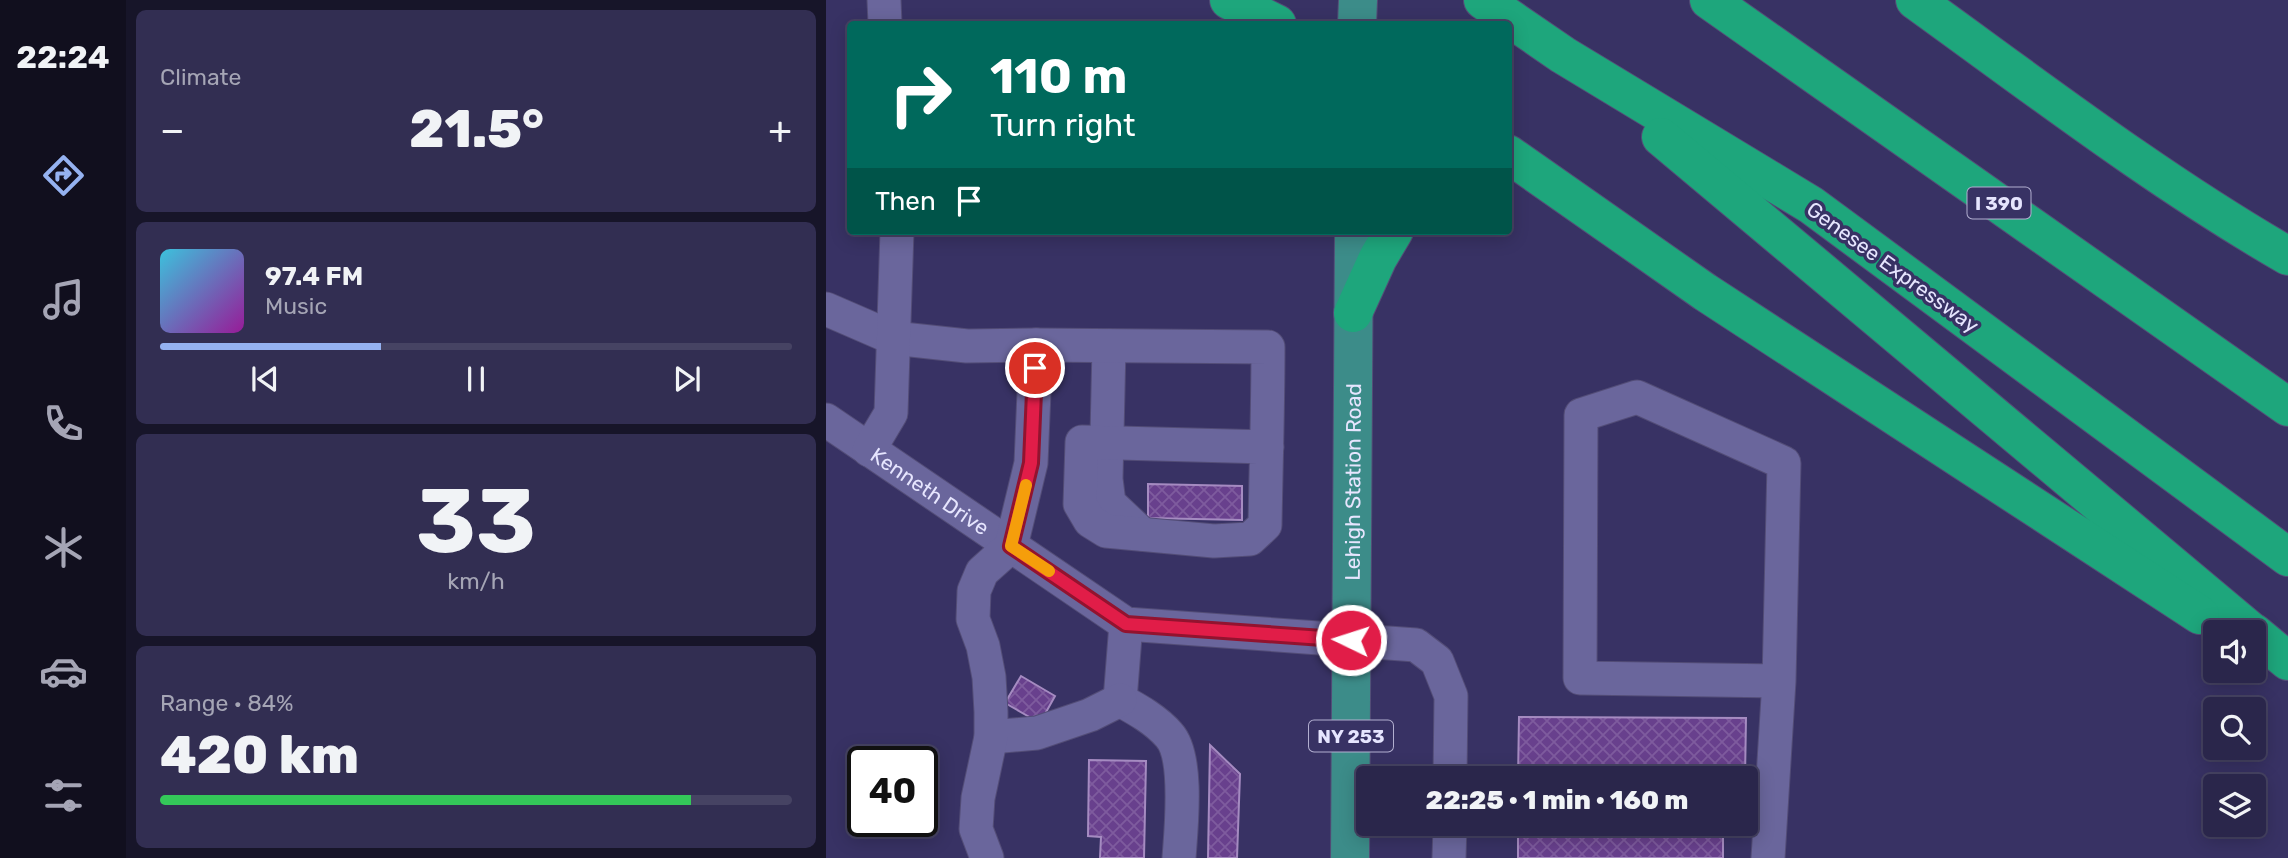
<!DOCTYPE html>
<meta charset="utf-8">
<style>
body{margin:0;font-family:Rubik,sans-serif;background:#322e52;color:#f1f3f6;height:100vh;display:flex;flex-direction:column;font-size:26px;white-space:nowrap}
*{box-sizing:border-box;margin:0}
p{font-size:23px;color:#a5a5b5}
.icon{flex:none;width:38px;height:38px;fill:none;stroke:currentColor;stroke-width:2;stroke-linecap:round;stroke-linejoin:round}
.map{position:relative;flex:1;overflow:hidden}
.panel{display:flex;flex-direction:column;gap:10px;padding:10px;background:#171529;width:700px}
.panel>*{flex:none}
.hud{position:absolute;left:21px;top:21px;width:665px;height:214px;border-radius:7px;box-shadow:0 4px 18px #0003,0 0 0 2px #464363;background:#00695c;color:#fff;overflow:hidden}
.controls{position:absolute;left:1377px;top:620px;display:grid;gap:14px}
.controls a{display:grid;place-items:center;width:63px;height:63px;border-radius:7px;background:#2a264b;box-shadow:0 4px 18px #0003,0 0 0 2px #464363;font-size:35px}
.speed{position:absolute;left:21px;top:746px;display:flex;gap:14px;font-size:35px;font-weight:700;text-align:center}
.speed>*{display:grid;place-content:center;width:91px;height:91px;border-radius:50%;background:#2a264b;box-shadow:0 4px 18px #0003,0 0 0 2px #464363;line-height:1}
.speed .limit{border:4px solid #111;border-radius:10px;background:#fff;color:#111}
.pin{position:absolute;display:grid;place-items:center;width:60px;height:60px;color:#fff;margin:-30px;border:4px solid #fff;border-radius:50%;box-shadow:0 2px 7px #0007}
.me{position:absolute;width:77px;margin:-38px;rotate:274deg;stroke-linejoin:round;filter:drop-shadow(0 0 5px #0008)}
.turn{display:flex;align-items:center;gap:24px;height:147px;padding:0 28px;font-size:32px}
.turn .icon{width:91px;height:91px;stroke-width:2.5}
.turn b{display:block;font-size:49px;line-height:60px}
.then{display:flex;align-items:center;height:66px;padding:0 28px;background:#0003;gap:14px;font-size:26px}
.big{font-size:52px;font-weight:800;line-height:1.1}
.panel .widget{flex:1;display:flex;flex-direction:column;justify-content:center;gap:10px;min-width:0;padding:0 24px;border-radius:10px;background:#322e52}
.panel .dial{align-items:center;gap:0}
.dial b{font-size:91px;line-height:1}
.song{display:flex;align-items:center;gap:21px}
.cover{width:84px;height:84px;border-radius:10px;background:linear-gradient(135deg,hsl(190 70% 55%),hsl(300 70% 35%))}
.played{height:7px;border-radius:4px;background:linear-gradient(90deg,#95b2f1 35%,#464363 35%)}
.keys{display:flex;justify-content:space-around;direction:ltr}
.heat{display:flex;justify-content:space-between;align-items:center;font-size:38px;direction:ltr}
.charge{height:10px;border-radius:5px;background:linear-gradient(90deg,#34c759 84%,#464363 0)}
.trip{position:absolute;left:530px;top:766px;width:402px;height:70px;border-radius:7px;background:#2a264b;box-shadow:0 4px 18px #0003,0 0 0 2px #464363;font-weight:800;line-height:70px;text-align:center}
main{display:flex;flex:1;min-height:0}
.dock{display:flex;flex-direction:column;width:126px;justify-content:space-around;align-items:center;background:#110f1e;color:#a5a5b5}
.dock .icon{width:49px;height:49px}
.dock .on{color:#95b2f1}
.dock b{font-size:32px;color:#f1f3f6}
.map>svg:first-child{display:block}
.building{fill:url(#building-cross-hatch);stroke:#a58bc1;stroke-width:2}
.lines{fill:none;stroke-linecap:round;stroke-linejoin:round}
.minor-casing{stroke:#534d77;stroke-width:35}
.major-casing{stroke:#534d77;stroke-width:40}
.highway-casing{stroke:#534d77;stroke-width:40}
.minor{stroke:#6a669c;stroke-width:33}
.major{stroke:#3c8c89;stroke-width:38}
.highway{stroke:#1ea67c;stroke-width:38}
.route-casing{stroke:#92132f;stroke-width:18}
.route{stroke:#e11d48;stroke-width:12}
.slow{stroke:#f59e0b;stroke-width:12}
.labels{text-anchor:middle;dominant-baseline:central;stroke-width:7;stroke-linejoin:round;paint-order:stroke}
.shield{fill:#383264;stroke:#b2afd0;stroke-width:2}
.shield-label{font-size:19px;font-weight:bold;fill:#e6e5fe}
.street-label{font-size:21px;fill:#e6e5fe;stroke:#383264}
</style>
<main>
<nav class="dock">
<b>22:24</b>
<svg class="icon on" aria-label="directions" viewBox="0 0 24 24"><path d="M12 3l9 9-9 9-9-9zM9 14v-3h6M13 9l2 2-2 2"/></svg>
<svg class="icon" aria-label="music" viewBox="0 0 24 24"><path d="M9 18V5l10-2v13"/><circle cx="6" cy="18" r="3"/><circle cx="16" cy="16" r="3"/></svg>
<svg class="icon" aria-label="phone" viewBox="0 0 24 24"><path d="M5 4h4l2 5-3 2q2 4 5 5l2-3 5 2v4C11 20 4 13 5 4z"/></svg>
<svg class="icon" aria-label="climate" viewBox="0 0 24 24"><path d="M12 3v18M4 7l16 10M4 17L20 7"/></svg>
<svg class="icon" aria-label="car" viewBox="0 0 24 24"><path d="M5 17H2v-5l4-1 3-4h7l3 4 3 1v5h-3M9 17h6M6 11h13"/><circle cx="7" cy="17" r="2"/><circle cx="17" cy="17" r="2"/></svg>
<svg class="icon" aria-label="filters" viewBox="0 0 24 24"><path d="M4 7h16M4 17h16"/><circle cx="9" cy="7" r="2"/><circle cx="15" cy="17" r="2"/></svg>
</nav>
<section class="panel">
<div class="widget"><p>Climate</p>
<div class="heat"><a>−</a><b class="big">21.5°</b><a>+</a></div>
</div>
<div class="widget">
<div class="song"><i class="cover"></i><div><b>97.4 FM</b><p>Music</p></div></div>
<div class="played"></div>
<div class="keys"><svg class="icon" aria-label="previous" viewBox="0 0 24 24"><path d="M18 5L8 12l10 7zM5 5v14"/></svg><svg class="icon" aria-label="pause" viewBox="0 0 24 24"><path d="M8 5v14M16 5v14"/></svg><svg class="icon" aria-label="next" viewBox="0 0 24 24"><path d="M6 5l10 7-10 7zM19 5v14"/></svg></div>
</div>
<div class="widget dial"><b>33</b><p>km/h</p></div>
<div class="widget"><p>Range · 84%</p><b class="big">420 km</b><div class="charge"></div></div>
</section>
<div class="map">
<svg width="1462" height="858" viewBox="0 0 1462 858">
<defs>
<pattern id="building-cross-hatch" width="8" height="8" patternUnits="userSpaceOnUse" patternTransform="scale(1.75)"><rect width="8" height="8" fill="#68408d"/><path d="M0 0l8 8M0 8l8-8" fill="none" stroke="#7e5b9e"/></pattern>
</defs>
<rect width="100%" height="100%" fill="#383264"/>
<g class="building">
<path d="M322 484 416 486V520L322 518Z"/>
<path d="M195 676 229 696 214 723 179 703Z"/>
<path d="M693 717 920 718 919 779H692Z"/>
<path d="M384 745 414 774 411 858H382Z"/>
<path d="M263 760 320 761 318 858H274L275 837 262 836Z"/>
<rect x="692" y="824" width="205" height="34"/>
</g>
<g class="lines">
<defs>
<g id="minor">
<path d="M58 0 59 24"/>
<path d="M0 309 67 338 141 346 210 345"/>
<path d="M283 346 280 479 283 503 316 534"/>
<path id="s1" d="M0 420 300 624 590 645 611 661 625 696 624 779"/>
<path d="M43 450 65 413 71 231"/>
<path d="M300 624 294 700C312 710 330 720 343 735 363 757 355 829 353 858"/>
<path d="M165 737 211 733 264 715 294 700"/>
<path d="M161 858 150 829 152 798 165 737V712L163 677 157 646 147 619 148 591 156 572 185 546 205 463 210 345 442 347C442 407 440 466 439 525L424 539 388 541 280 531 264 521 254 504 256 442 441 447"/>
<path d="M623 858 624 824"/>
<path d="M942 858 953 681 958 463 811 397 755 415 754 678 953 681"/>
</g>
<g id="major">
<path d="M531 24 532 0"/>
<path id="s2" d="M524 858 528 231"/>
</g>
<g id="highway">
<path d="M403 0 451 24"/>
<path d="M657 0 737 55 985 205 1462 557"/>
<path d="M883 0 1462 407"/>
<path d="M1089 0C1211 88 1332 181 1462 256"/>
<path d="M835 137 1426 632"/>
<path d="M682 154 879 292 1374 615"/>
<path d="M527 313 552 258 568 231"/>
<path d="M1428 633 1462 661"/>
</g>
</defs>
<use href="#minor" class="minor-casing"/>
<use href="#major" class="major-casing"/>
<use href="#highway" class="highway-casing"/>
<use href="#minor" class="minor"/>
<use href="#major" class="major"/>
<use href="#highway" class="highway"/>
</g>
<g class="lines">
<defs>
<path id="route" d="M209 368 205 463 185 546 300 624 525 640"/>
</defs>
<use href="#route" class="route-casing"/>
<use href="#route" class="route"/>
<path class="slow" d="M200 485 185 546 223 571"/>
</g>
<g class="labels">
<g class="shield">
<rect x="1141.5" y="187.5" width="63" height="31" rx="5"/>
<rect x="483" y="720.5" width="84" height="31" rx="5"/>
</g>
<g class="shield-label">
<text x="1173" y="203">I 390</text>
<text x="525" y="736">NY 253</text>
</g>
<g class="street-label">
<text transform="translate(1067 267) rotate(36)">Genesee Expressway</text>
<text stroke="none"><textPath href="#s2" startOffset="376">Lehigh Station Road</textPath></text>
<text stroke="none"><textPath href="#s1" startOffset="126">Kenneth Drive</textPath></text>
</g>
</g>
</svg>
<div class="controls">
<a><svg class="icon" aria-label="sound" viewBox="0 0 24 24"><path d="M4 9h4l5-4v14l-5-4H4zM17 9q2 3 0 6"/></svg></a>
<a><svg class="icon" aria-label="search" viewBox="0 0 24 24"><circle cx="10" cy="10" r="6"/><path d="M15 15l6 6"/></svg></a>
<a><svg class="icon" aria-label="layers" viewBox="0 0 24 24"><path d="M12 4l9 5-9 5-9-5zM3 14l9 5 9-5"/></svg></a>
</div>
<div class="speed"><div class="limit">40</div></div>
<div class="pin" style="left:209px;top:368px;background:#d93025"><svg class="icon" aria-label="arrive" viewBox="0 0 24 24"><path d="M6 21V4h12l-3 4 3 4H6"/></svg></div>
<svg class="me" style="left:525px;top:640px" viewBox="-20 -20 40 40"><circle r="17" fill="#e11d48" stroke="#fff" stroke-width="3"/><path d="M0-11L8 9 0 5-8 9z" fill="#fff"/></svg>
<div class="trip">22:25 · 1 min · 160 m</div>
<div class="hud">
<div class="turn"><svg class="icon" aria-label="right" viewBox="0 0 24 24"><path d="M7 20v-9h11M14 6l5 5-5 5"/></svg><div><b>110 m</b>Turn right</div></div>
<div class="then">Then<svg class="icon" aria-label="arrive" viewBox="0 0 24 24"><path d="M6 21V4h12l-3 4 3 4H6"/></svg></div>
</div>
</div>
</main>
